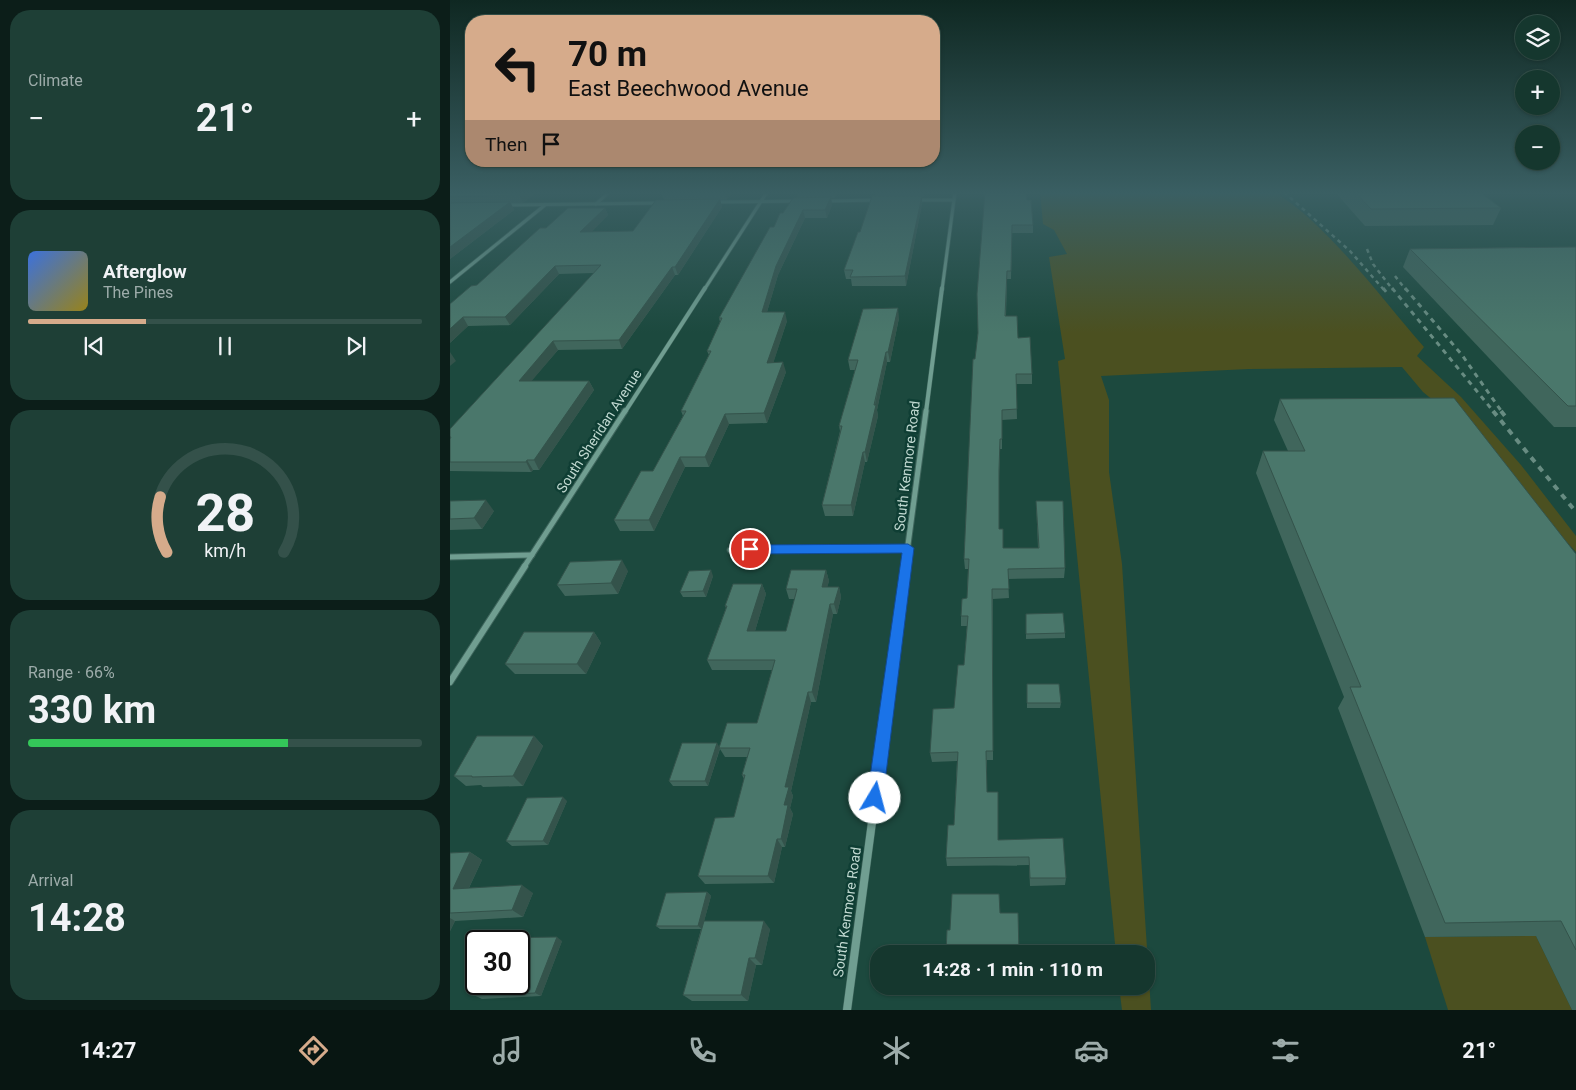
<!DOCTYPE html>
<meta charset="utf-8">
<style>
body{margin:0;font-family:Roboto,sans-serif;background:#1e3f36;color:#f1f3f6;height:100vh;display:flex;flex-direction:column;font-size:19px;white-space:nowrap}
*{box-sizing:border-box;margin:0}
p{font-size:16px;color:#9dacaa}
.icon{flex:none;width:28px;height:28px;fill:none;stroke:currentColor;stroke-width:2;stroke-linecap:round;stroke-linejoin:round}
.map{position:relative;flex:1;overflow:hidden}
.drawer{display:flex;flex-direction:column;gap:10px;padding:10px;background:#0c1e19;width:450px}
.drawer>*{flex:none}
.guide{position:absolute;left:15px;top:15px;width:475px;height:152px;border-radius:20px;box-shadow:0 1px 4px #0004,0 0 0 1px #34514a;background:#d6ab8b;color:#111;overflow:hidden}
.tools{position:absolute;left:1065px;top:15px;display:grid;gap:10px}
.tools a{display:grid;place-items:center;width:45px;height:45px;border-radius:50%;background:#15372e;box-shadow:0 1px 4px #0004,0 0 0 1px #34514a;font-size:25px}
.speed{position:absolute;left:15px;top:930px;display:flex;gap:10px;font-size:25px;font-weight:700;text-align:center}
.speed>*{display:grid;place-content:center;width:65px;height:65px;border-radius:50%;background:#15372e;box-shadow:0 1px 4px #0004,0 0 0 1px #34514a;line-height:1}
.speed .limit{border:2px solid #111;border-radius:8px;background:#fff;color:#111}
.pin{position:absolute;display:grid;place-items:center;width:42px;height:42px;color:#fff;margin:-21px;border:2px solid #fff;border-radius:50%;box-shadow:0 1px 5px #0007}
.me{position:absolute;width:55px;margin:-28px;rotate:8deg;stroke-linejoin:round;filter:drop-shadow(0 0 4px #0008)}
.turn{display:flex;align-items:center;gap:18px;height:105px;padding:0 20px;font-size:22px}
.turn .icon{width:65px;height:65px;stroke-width:2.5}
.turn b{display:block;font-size:35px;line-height:42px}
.then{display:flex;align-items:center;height:48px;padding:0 20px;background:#0003;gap:10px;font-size:19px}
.big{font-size:38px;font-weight:700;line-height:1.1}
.drawer .tile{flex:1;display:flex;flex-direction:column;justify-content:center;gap:8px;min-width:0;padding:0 18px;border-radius:20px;background:#1e3f36}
.drawer .dial{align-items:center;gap:0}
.dial svg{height:130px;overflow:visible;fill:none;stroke:#34514a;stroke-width:7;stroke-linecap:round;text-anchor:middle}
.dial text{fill:#f1f3f6;stroke:none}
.song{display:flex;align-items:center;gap:15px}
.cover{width:60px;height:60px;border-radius:8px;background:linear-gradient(135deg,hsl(220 70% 55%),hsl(50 70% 35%))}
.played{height:5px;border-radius:2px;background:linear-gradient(90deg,#d6ab8b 30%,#34514a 30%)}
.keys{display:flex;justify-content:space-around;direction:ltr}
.heat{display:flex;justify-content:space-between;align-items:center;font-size:28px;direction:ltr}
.charge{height:8px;border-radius:4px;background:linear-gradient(90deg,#34c759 66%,#34514a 0)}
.trip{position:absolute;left:420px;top:945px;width:285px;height:50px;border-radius:20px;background:#15372e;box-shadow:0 1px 4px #0004,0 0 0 1px #34514a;font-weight:700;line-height:50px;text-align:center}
.tab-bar{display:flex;height:80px;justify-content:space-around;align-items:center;background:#081612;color:#9dacaa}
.tab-bar .icon{width:35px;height:35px}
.tab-bar .selected{color:#d6ab8b}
.tab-bar b{font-size:22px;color:#f1f3f6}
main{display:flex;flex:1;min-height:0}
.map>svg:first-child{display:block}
.green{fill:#4b5020}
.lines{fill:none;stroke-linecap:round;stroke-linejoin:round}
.minor-far4-casing{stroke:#3e655c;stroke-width:4.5}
.minor-far3-casing{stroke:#3e655c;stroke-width:5}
.minor-far2-casing{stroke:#3e655c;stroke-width:7}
.minor-far1-casing{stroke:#3e655c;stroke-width:8}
.minor-casing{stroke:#3e655c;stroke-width:9}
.minor-far4{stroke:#709e91;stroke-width:3}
.minor-far3{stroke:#709e91;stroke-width:4}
.minor-far2{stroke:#709e91;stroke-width:5}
.minor-far1{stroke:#709e91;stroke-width:6}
.minor{stroke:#709e91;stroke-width:8}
.rail-far2{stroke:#688c82;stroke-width:2.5;stroke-dasharray:4 4;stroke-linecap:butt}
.rail-far1{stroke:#688c82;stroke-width:3;stroke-dasharray:5 5;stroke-linecap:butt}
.rail{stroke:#688c82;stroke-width:4;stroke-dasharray:6 6;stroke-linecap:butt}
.wall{fill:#40665c}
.shaded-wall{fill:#34534b}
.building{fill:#4a776b;stroke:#34534b}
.route{fill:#1a73e8;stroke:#114b97}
.labels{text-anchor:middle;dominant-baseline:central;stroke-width:5;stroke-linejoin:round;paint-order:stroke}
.street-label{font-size:14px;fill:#c1d9d1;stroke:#0f3e34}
</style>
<main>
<section class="drawer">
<div class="tile"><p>Climate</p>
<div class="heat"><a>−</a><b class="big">21°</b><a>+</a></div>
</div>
<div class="tile">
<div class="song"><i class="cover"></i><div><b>Afterglow</b><p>The Pines</p></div></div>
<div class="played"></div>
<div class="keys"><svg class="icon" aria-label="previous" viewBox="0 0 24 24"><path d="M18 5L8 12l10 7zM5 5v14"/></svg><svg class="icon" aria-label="pause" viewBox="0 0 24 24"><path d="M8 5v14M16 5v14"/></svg><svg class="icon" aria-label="next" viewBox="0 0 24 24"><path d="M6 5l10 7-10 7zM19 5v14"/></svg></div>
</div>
<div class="tile dial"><svg viewBox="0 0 100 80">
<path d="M14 69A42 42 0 1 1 86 69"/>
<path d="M14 69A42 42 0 0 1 10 35" stroke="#d6ab8b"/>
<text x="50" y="56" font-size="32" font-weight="700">28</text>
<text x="50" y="72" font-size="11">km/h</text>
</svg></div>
<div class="tile"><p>Range · 66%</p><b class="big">330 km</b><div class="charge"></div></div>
<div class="tile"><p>Arrival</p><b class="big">14:28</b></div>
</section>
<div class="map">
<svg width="1126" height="1010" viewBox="0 0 1126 1010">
<rect width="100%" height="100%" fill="#1c493e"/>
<g class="green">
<path d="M590 192H825C880 227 930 297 974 347L967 356 1011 397 1071 465 1126 536V552L984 401 973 392 952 367 799 369 651 376 659 400V472L672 564 701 1010H672L669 986H696V954H666L608 361 615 359 599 257 617 254 604 230 593 224Z"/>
<path d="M1086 936 1122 1010H998L975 937Z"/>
</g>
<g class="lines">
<defs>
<g id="minor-far4">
<path d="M465 200H504"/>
<path d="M375 201 427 200"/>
<path d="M265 202 347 201"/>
<path d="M146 204 159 192"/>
<path d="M55 205 209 203"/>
<path d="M0 282 95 205"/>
<path d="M254 290 317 192"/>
<path d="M492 290 505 192"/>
</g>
<g id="minor-far3">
<path d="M175 412 255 288"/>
<path d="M476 412 492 288"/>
</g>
<g id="minor-far2">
<path d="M280 550 458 548"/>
<path d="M0 557 82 555"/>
<path d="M74 567 175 411"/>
<path d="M455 567 476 411"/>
</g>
<g id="minor-far1">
<path d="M0 682 75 566"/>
<path d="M430 763 456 566"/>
</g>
<path id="minor" d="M397 1010 430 762"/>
</defs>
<use href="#minor-far4" class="minor-far4-casing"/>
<use href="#minor-far3" class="minor-far3-casing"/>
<use href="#minor-far2" class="minor-far2-casing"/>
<use href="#minor-far1" class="minor-far1-casing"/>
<use href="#minor" class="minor-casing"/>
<use href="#minor-far4" class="minor-far4"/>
<use href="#minor-far3" class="minor-far3"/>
<use href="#minor-far2" class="minor-far2"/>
<use href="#minor-far1" class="minor-far1"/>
<use href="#minor" class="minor"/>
<g class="rail-far2">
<path d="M834 192 900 251 934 290"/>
<path d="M917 249 923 264 943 290"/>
<path d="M945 276 956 290"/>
</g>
<g class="rail-far1">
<path d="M933 288 937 293"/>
<path d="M942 288 1044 412"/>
<path d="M955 288 1012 355 1052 412"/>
</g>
<g class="rail">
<path d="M1043 411 1126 512"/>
<path d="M1051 411 1055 416"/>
</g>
</g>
<g class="wall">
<path d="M0 192H125L124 193 84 194 73 203H61L64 210 0 259Z"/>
<path d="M212 192H282L277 200H270L272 207 228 275H225L172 349 108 350 81 381H139L144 390 89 470H83L81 472 0 471V429L144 273 109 274 60 325 18 326 0 343 27 285 96 228 155 208 158 215 141 232 183 231 214 200 211 193Z"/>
<path d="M347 192H388L385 198H381L382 205 377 218H355L328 275 317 312 337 321 323 363 336 372 317 423 279 424 259 467H235L204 531H170L164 520 203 471 233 416 231 411 259 355 257 351 270 322 269 318 324 227 333 213 348 198Z"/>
<path d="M425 192H475L474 197H472V204L456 286H402L401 279H396L394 270 426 196Z"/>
<path d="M535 192 577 200 583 225V233H562L561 279H557L556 316 568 338 582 374V384H566L567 419 552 420V449H550L549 479V529L553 548H588L586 501 615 568 614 578 558 579 559 598 543 599V760H537V792L548 840 616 878 615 885 580 886 579 865 497 866 496 858 504 825 507 761 482 762 480 753 504 708 514 665 517 626H511V616L517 598 518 569H515L514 559 525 359 528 333Z"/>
<path d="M885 192H1030L1051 208 1043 225 915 226Z"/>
<path d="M1126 247V427H1104L953 267 960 249Z"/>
<path d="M449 318 440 362H437L427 410 428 416 417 462H415L403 516H375L372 505 390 431 389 426 405 370H400L398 360Z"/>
<path d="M830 399 1126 554V1010H1122L1086 936 975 937 888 708 894 697 806 473 813 451H838L824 420Z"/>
<path d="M0 501 44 511 32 529 0 530Z"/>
<path d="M376 570 379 581 377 587H389L391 597 387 614H383L366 702H361L341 791 343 796 340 808 343 814 335 847H332L324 883 255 884 248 876 284 817 294 779 292 775 297 757H275L270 749 258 786H223L219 781 307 723 322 670H262L257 660 276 608 275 606 312 584 316 594 305 631H336L345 599H339L336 589Z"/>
<path d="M178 571 168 594 115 596 107 585Z"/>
<path d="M263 576 256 597H233L230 592Z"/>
<path d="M576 614 615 633V638L576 639Z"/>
<path d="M144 632 151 643 136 674H65L55 664Z"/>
<path d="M577 684 611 703 610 708H577Z"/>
<path d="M84 736 93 746 73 786 33 787 31 785 16 786 4 776Z"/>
<path d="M117 801 98 845 62 846 56 841Z"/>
<path d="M20 852 32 860 19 888 83 893 73 917 5 921 0 931V853Z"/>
<path d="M257 892 261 896 254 921 320 929 312 965H306L298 1001H242L233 995 251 929H210L206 926Z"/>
<path d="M112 941 91 996 32 999 26 996Z"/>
</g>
<g class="shaded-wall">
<path d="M73 192H83L84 194 73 203 69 195Z"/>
<path d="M275 192H282L277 200Z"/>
<path d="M384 192H388L385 198Z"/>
<path d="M472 196V204L456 286 455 276Z"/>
<path d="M381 197 382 205 377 218 375 210Z"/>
<path d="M270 199 272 207 228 275 225 267Z"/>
<path d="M60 202 64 210 0 259V247Z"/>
<path d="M155 208 158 215 134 240 130 232Z"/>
<path d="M353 210 355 218 328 275 314 322 312 312 326 266Z"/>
<path d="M105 266 109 274 60 325 55 317Z"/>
<path d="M222 267 225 275 172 349 169 340Z"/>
<path d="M448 308 449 318 440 362 438 352Z"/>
<path d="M335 312 337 321 320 373 317 363Z"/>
<path d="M13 317 18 326 0 343V329Z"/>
<path d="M103 341 108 350 74 390 69 381Z"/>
<path d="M0 352 6 361 0 366Z"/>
<path d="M436 352 437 362 427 410 428 416 417 462 415 452Z"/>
<path d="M333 362 336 372 317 423 314 413Z"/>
<path d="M139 381 144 390 89 470 84 460Z"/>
<path d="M275 414 279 424 259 467 255 457Z"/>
<path d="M413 452 415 462 403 516 401 505Z"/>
<path d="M230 457 235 467 204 531 199 520Z"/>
<path d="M77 460 83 470 81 472 76 462Z"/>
<path d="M36 500 44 511 32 529 24 518Z"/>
<path d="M172 560 178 571 168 594 161 583Z"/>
<path d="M261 570 263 576 256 597 253 591Z"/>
<path d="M376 570 379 581 375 597 372 587Z"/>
<path d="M312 584 316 594 302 641 297 631Z"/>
<path d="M389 587 391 597 387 614 384 604Z"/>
<path d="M380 604 383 614 366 702 362 692Z"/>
<path d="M144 632 151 643 136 674 127 664Z"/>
<path d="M358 692 361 702 341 791 343 796 340 808 343 814 335 847 331 839 334 805 335 787Z"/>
<path d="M84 736 93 746 73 786 63 776Z"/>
<path d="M267 743 270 748 258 786 255 781Z"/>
<path d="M113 797 117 801 98 845 93 841Z"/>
<path d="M327 839 332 847 324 883 318 876Z"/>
<path d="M20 852 32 860 15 896 3 889Z"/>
<path d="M72 885 83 893 73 917 62 910Z"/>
<path d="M257 892 261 896 252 929 248 926Z"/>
<path d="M0 918 5 921 0 931Z"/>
<path d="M314 921 320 929 312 965 305 958Z"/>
<path d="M107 937 112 941 91 996 85 993Z"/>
<path d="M299 958 306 965 298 1001 291 995Z"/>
</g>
<g class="building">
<path d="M0 192H73L69 195 0 197Z"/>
<path d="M212 192H275L211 193Z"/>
<path d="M535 192H576L577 200H581L583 225H562L561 271H557L555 316H567L568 338 580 337 582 374H566L567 409 552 410V439H550L549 470V529H553V548H589L586 501H613L615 568 558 569 559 589H542L543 751H536L537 792H548V840L613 838 616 878H580L579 857 496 858 498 825H504L508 752 480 753 483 709 504 708 508 665H514L518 616H511L512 599 517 598 519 559H514L523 359H525L528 333 527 294Z"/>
<path d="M905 192H1030L1051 208 921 209Z"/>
<path d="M422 196H472L455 276 400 277 403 270H394L408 232H410Z"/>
<path d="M381 197 375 210H353L326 266 312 312H335L317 363 333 362 314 413 275 414 255 457H230L199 520H164L191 471H203L236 411H231L261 351H257L272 318H269L320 227H324L330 213H333L343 198Z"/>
<path d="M270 199 225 267H222L169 340 103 341 69 381H139L84 460H77L76 462H0V439L1 437H0V429L151 265 105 266 55 317H13L0 329V304L21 286 27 285 90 228H96L118 208H155L130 232 183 231 206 200Z"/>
<path d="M60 202 0 247V203Z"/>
<path d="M1126 247V406H1118L960 249Z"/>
<path d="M448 308 438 352H436L424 405H426L415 452H413L401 505H372L392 426H389L391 419 408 360H398L413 309Z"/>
<path d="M1004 398 1126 554V950L1111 921 995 923 900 687H911L813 451H855L830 399Z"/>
<path d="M36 500 24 518 0 519V501Z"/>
<path d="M172 560 161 583 107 585 120 562Z"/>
<path d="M261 570 253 591 230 592 239 571Z"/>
<path d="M341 570H376L372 587H389L384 604H380L362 692H358L335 787H339L334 805H338L331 839H327L318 876H248L265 818 284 817 295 775H292L300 748H269L277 723H307L325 660H257L277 606H275L283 584H312L297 631H336L347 589H336Z"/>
<path d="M613 613 615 633 576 634V614Z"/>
<path d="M74 632H144L127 664H55Z"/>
<path d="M577 684H609L611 703H577Z"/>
<path d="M27 736H84L63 776 22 777V776H4Z"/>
<path d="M232 743H267L255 781H219Z"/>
<path d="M113 797 93 841H56L77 798Z"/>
<path d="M20 852 3 889 72 885 62 910 0 913V853Z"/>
<path d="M257 892 248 926H206L216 893Z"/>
<path d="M502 894H549L550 913H568L569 954H496L497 930H500Z"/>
<path d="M254 921H314L305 958H299L291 995H233Z"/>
<path d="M107 937 85 993 26 996 31 984H69V941H49L50 938Z"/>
</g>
<linearGradient id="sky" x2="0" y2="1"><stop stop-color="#0f2822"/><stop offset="0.58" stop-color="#3a5f63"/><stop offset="1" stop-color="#3a5f63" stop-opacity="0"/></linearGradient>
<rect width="1126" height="333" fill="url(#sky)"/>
<path class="route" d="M458 544 464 548 433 798 431 804 425 806 419 804 417 798 452 553 300 554 294 549 300 545Z"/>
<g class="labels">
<g class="street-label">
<text transform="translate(149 431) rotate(-57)">South Sheridan Avenue</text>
<text transform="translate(457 466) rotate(-83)">South Kenmore Road</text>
<text transform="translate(397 912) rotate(-82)">South Kenmore Road</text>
</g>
</g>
</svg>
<div class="tools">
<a><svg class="icon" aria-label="layers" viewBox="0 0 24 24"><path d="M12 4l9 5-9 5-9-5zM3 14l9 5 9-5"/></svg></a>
<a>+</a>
<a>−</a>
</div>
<div class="speed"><div class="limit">30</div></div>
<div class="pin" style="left:300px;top:549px;background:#d93025"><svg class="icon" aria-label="arrive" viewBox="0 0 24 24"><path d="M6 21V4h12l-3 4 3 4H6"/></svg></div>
<svg class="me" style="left:425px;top:798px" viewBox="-20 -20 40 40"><circle r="19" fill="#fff"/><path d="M0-13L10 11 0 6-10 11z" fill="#1a73e8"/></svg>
<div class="trip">14:28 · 1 min · 110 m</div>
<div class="guide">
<div class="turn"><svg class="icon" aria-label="left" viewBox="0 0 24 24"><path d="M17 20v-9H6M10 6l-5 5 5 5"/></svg><div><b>70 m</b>East Beechwood Avenue</div></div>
<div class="then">Then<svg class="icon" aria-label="arrive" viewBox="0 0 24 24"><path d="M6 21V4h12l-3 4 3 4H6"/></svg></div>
</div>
</div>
</main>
<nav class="tab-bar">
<b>14:27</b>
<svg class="icon selected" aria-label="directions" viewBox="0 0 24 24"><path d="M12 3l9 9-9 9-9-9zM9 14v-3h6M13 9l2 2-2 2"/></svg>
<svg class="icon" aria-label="music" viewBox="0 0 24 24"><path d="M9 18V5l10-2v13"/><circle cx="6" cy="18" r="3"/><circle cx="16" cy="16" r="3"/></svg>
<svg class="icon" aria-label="phone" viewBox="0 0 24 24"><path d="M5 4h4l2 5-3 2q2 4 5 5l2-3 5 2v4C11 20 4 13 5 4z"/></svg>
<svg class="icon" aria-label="climate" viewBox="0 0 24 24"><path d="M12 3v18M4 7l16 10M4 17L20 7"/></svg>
<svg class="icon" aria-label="car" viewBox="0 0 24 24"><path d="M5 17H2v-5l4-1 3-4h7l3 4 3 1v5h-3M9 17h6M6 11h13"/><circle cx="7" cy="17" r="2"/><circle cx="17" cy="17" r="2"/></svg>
<svg class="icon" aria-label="filters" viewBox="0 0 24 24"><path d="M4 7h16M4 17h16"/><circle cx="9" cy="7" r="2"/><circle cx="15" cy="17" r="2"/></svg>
<b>21°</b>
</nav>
